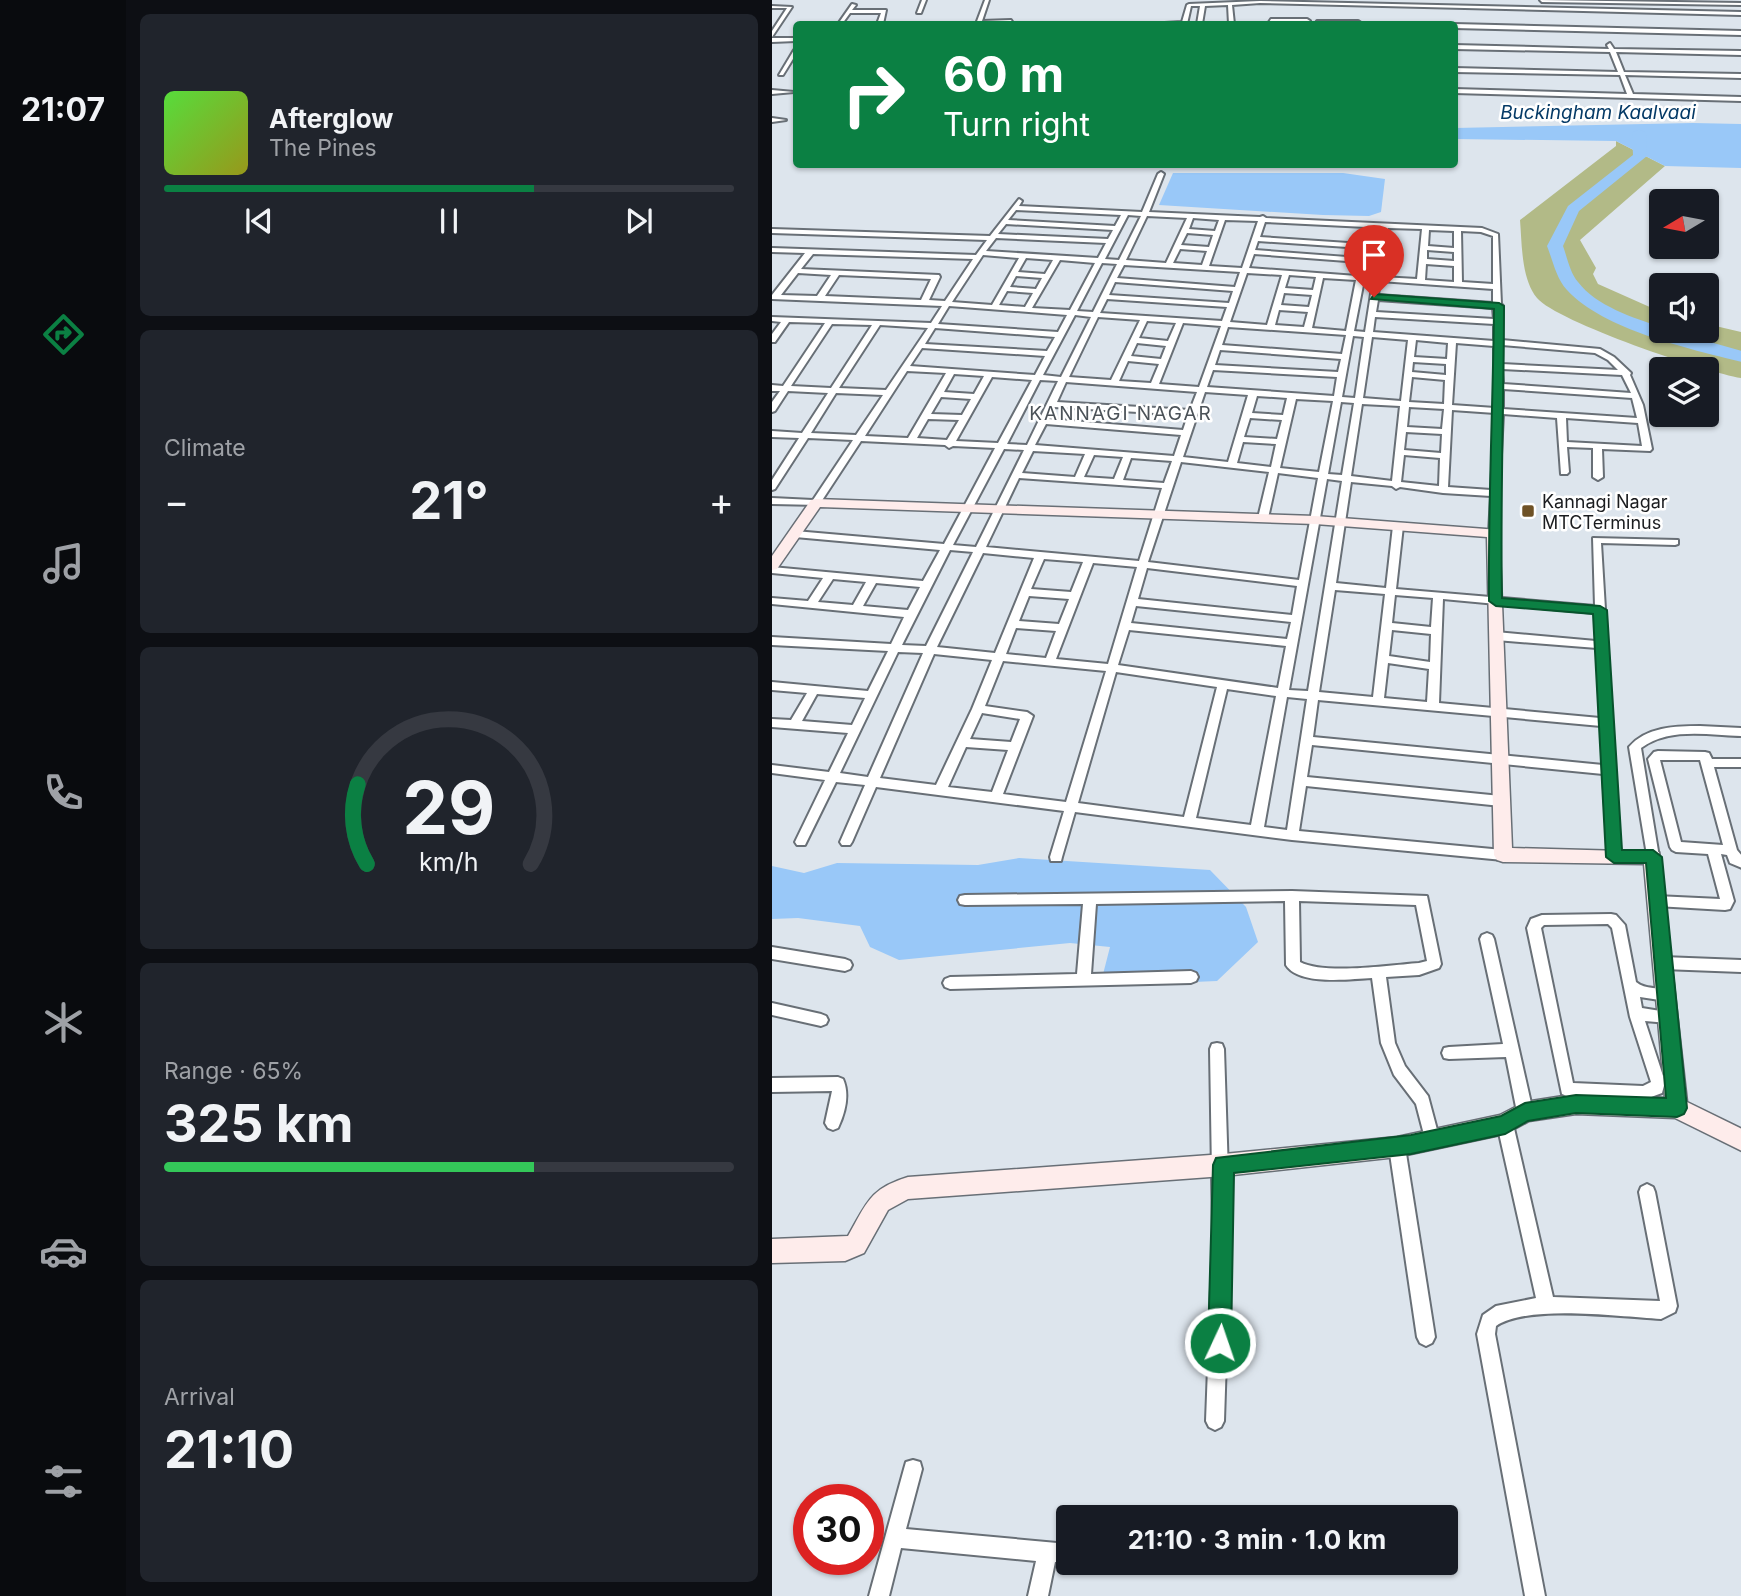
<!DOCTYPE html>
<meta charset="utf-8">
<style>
body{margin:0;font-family:Inter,sans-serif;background:#20242c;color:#f1f3f6;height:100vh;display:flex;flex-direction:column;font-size:26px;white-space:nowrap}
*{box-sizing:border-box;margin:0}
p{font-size:23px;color:#9ea1a6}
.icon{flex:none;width:38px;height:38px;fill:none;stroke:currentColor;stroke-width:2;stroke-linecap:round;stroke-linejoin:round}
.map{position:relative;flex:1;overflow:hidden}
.side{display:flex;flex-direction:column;gap:14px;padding:14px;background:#0d0f14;width:646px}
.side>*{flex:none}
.banner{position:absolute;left:21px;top:21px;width:665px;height:147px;border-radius:7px;box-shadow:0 2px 5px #0004;background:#0b8043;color:#fff;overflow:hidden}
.needle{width:46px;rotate:260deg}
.buttons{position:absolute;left:877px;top:189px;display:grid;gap:14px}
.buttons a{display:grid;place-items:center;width:70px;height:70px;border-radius:7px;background:#171b24;box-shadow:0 2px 5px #0004;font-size:35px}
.speed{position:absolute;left:21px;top:1484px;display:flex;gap:14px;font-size:35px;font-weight:700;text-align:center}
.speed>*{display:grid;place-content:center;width:91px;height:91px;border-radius:50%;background:#171b24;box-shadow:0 2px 5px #0004;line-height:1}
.speed .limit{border:10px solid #d22;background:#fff;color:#111}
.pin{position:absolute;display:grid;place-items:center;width:60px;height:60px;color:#fff;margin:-72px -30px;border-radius:50% 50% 50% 0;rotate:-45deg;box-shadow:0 0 7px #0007}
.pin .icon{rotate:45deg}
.me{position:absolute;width:77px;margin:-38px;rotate:3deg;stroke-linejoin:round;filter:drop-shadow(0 0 5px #0008)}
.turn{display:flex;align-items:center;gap:24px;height:147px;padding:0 35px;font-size:32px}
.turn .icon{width:91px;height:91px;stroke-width:2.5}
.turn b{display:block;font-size:49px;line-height:60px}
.big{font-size:52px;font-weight:700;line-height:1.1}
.side .tile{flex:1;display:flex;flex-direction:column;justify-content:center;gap:10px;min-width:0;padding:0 24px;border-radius:10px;background:#20242c}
.side .dial{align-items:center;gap:0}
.dial svg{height:182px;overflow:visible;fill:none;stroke:#363941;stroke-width:7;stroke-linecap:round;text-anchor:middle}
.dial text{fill:#f1f3f6;stroke:none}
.song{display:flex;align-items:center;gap:21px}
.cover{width:84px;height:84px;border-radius:10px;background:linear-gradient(135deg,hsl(110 70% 55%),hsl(60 70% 35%))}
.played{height:7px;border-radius:4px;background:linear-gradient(90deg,#0b8043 65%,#363941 65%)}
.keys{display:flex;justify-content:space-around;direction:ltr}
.heat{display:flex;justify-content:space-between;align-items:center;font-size:38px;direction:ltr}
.charge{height:10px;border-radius:5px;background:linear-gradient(90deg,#34c759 65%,#363941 0)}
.trip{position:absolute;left:284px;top:1505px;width:402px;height:70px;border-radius:7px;background:#171b24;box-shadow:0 2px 5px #0004;font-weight:700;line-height:70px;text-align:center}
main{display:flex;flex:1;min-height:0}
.tabs{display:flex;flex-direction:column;width:126px;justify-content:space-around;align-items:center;background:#090b0e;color:#9ea1a6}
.tabs .icon{width:49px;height:49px}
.tabs .active{color:#0b8043}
.tabs b{font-size:32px;color:#f1f3f6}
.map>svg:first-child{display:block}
.green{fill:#b2ba87}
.water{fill:#99c8f8}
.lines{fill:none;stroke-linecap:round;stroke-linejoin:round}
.river{fill:#99c8f8;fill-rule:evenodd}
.street-casing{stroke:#686f76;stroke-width:4}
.secondary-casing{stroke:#686f76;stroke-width:3}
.street{fill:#fff;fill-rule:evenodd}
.secondary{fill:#feeceb;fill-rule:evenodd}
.route{fill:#0b8043;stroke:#07532c;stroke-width:2}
.poi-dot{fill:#6f5226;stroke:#fff;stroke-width:2.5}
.labels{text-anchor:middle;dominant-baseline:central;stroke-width:5;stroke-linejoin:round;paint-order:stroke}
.far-poi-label{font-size:18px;fill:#1a1c1f;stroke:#fff;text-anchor:start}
.far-water-label{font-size:19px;font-style:italic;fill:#053a66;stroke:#fff}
.far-neighbourhood-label{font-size:19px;letter-spacing:2px;fill:#4b5258;stroke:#fff}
</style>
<main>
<nav class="tabs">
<b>21:07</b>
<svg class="icon active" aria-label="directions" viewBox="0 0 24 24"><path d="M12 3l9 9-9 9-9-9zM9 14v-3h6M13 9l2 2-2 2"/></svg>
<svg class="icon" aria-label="music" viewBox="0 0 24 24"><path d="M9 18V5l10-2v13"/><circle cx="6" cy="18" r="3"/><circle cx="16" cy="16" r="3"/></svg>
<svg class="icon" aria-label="phone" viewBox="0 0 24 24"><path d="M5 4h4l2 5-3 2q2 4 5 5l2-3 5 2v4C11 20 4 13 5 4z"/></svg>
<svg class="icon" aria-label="climate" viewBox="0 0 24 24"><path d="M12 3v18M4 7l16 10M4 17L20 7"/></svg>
<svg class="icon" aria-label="car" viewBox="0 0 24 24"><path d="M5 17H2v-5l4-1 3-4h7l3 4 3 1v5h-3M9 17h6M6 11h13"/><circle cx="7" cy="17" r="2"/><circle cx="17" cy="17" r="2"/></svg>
<svg class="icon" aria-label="filters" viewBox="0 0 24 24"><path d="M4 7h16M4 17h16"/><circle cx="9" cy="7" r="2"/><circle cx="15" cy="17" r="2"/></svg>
</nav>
<section class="side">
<div class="tile">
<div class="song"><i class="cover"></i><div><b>Afterglow</b><p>The Pines</p></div></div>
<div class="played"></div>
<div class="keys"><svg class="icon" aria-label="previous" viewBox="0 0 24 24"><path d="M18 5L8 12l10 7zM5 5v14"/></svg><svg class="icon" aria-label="pause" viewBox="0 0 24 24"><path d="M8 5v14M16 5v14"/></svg><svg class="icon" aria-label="next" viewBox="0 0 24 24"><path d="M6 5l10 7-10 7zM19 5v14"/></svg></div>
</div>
<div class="tile"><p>Climate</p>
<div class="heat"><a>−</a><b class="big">21°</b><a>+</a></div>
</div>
<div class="tile dial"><svg viewBox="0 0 100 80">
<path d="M14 69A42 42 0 1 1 86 69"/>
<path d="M14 69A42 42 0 0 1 10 34" stroke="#0b8043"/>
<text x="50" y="56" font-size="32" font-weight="700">29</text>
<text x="50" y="72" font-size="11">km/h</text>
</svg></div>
<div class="tile"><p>Range · 65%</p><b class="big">325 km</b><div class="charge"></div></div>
<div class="tile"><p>Arrival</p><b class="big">21:10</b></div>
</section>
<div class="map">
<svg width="970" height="1596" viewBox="0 0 970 1596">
<rect width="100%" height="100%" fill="#dde5ed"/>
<path class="green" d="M844 141 893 166 808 240 824 268 821 274 826 284 889 312V331H934L935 324 969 332V378C936 373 785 322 765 298 749 279 750 243 748 220L844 146Z"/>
<g class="water">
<path d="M921 123 969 124V168L893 166 844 141 683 139V128Z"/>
<path d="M401 173H571L613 179 609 212 597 216 551 215 387 205Z"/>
<path d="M247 858 438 870 474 907 486 942 445 981 328 986 338 947 298 943 127 960 98 947 88 926 26 918 0 919V866L32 873 65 863 206 865Z"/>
</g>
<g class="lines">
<path class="river" d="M867 129 874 133 875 156 807 211 791 246C795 257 798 273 806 282 824 306 862 318 889 327V331H899L970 351V362C918 349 832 330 795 290 784 278 781 261 775 246L796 206 861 155 860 133Z"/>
<defs>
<g id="street">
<path d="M150 0H154L149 13H145Z"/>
<path d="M213 0H217L210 21 239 20 241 23 204 24Z"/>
<path d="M768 0 970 3V5L770 2Z"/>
<path d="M488 1 970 12V15L488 3 460 5 462 24H457L456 5 433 6 430 24H425L428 6H419L415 24H375L410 22 415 5 417 4Z"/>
<path d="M80 4 84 5 80 10H114L111 24H105L109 13H78L70 24H66Z"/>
<path d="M0 6 20 7 0 37V31L15 8H0Z"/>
<path d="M499 19H535L538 21 497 22Z"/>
<path d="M545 21H586L589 23 543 24Z"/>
<path d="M682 24 970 31V35L682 28Z"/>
<path d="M0 38H24V41L0 42Z"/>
<path d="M838 43 842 49 970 51V55L844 52 852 72 970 74V78L853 75 861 94 970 97V101L682 93V89L855 94 848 75 682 72V68L846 72 838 52 682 49V45L837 49 835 45Z"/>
<path d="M22 50H24V54L11 75H7Z"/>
<path d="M0 90 22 92 0 94Z"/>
<path d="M0 118 14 120 0 122Z"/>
<path d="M389 172 392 174 377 212 488 217 491 216 494 218 710 228 726 234 729 304 731 306 729 308 730 340 828 349 842 357 859 373 858 375 871 405 880 449 878 451 830 449 831 477 826 480 821 477V448L795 447 797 472 795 474H789L785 418 731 414 725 535H719L717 533 719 496 671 493 628 487 624 489 620 486 579 482 564 583 614 588 621 526 626 523 631 526 624 589 823 606 821 538 906 540V544L903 545 829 543 848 857 847 861H837L836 857 831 774 540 745 535 777 729 796 735 801 729 806 534 786 527 831 731 850 736 851 737 855 736 859 731 860 520 840 303 812 290 857 289 861H279L278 857 292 811 104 787 80 842 78 845H70L68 842 93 785 64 782 33 845H25L23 842 53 780 0 773V765L57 772 76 733 0 727V719L19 720 35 693 0 690V682L96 691 116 651 0 645V637L119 644 132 617 0 604V598L36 601 51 578 0 573V567L151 581 168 550 23 537 18 534 23 531 172 544 223 448 181 446 177 448 173 445 89 441 47 505 0 504V498L41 500 81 440 36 438 3 489 0 490V480L27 438 0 437V431L30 433 56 393 16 391 3 411 0 412V402L8 391H0V385L11 386 53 323 17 322 3 342H0V334L9 322 0 321V317L159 323 170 306 0 299V295L33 253 0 252V248L204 255 215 240 0 233V229L218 236 247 199 250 201 247 206 370 212 386 174ZM244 210 349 215 343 226 236 220ZM356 215 369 216 347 260 333 259ZM375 216 415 218 394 263 354 260ZM421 218 447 220 443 231 417 229ZM453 220 486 221 470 268 437 266ZM493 222 594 227 591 244 488 237ZM234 224 341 230 336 239 226 234ZM601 227H609L602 277 592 276ZM616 228 650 229 645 279 609 277ZM657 230 682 231V248L656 246ZM689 231 709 232 721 236V284L690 282ZM415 233 441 235 437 247 409 245ZM224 238 334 243 326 258 214 251ZM486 241 590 248 588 258 483 250ZM408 249 435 251 430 265 401 263ZM655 250 682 252V261L655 259ZM41 254 201 259 173 301 157 300 168 277 167 275 29 269ZM482 254 588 262 585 276 477 268ZM211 255 247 258 220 305 180 302ZM254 258 281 260 273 274 246 272ZM288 260 323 263 298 310 260 308ZM330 263 345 264 321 312 305 311ZM654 264 682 266V282L653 280ZM352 265 468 272 463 287 345 278ZM26 273 59 275 45 296 9 295ZM475 273 510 275 495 325 458 322ZM67 275 159 279 149 300 53 296ZM517 275 544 277 541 290 513 288ZM244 276 270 278 264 289 238 287ZM551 278 584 280 574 331 540 328ZM592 280 601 281 593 332 582 331ZM608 281 721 289V303L606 295ZM343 282 461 291 457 303 337 295ZM235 291 261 293 253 307 227 305ZM512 293 540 295 537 307 509 305ZM335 299 455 307 450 321 328 313ZM606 300 721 308 722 319 604 312ZM177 306 295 315 286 332 166 324ZM507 310 536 312 532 327 503 325ZM303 315 319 317 289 377 271 375ZM326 317 368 320 339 380 297 377ZM603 317 722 324V341L601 332ZM375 321 404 323 396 341 367 338ZM411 323 449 326 427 387 387 384ZM60 324 100 325 59 388 19 386ZM108 325 156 328 114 390 67 388ZM456 327 574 335 570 354 450 345ZM163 328 283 337 275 351 153 344ZM581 336 592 337 583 398 570 397ZM600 337 636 340 629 401 591 398ZM644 340 676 343 675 359 642 357ZM365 343 394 346 389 359 359 356ZM684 343 722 346 723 408 680 405ZM730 345 823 353 836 360 846 370 730 364ZM150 348 273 356 263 375 138 366ZM448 350 569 359 566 372 443 365ZM356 361 387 364 379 383 347 381ZM641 362 674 364V375L640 372ZM730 369 850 375 859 393 731 384ZM441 370 565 377 562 396 435 387ZM135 371 174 373 136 438 93 436ZM182 374 212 376 202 394 172 392ZM220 377 260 380 226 443 184 441ZM640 377 673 380 672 404 637 402ZM268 380 286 381 255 445 235 444ZM294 382 425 392 418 410 285 402ZM731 389 860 398 865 418 731 409ZM433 392 476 395 456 462 411 457ZM64 393 111 395 84 435 39 433ZM485 396 515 398 511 415 480 413ZM169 397 199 399 190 415 159 414ZM524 399 561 401 547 472 508 468ZM569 402 582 403 570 475 556 474ZM590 404 628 406 620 481 579 476ZM282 407 416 415 411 430 276 419ZM637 407 672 409 670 429 635 427ZM680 410 723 413 719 490 676 487ZM478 418 510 420 505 439 472 437ZM794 418 866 423 870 446 795 442ZM156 419 187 420 175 440 145 438ZM274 424 409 435 402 456 263 445ZM634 432 670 434 669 453 632 450ZM471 442 504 444 499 467 465 463ZM232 449 252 450 204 547 181 545ZM261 451 313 454 303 477 250 473ZM322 455 351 457 342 479 312 477ZM632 455 668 458 667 486 629 482ZM359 458 400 461 392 483 351 480ZM409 462 497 472 486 518 491 521 496 518 506 473 546 478 527 580 376 562ZM247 478 390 488 367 561 214 547ZM555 479 570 481 536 691 517 690ZM178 550 201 552 154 646 130 645ZM211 553 262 558 223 653 165 647ZM272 559 311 562 299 592 259 589ZM321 563 365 567 336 664 284 659ZM375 568 525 586 520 615 366 599ZM61 579 94 582 81 605 46 602ZM104 583 148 587 136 610 91 606ZM563 590 613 594 601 697 547 692ZM623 595 661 598 659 627 620 623ZM257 596 297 599 287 624 247 621ZM671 599 823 613 824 641 724 632 719 636 724 640 825 648 828 718 667 703ZM364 606 519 622 515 639 359 623ZM244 628 284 631 274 658 234 654ZM357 630 514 646 506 688 346 665ZM620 630 659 634 658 662 617 656ZM126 652 151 653 96 777 68 773ZM162 654 220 660 200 709 164 785 108 778ZM231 661 334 671 294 802 231 794 261 716 255 712 213 706ZM616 663 657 669 655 702 612 698ZM344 672 445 687 412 817 306 803ZM455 689 504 696 479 825 424 818ZM45 694 93 698 80 725 30 721ZM515 697 535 699 515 830 492 827ZM546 700 829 726 831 765 541 737ZM210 713 248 719 239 742 198 739ZM194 747 236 750 220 792 176 787Z"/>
<path d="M928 726 970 728V736C936 735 897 727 869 748L887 857 886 861H876L857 747C874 727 903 726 928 726Z"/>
<path d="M886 751 933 752 937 753 940 759H970V767H942L965 850 970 856V868L958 863 955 855 949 854 962 901 958 909 953 910 884 906 879 905 877 901 879 897 884 896 948 899 936 854 904 852 900 850 898 847 876 759 882 752ZM888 760H928L951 845 909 842Z"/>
<path d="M520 891 655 896 669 964 667 968 647 975 614 977 623 1043 633 1066 656 1096 668 1141 665 1146 660 1148 655 1146 644 1104 622 1075 609 1043 600 978C578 979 527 986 514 965L513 901 324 904 319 974 419 971 424 973 426 977 424 981 419 983 178 989 173 987 171 983 173 979 178 977 305 974 311 904 193 905 188 904 186 900 188 896 193 895ZM527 901 644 905 655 961 647 963C619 965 552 975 528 962Z"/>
<path d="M839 914 844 915 853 925 864 982C873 990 888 987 899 991L901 995 899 999 894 1001 868 997 870 1008 901 1013 903 1017 901 1021 896 1023 873 1021 893 1082 890 1093 871 1100 795 1096 790 1094 755 928 759 919 770 915ZM836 924 840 928 858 1017 879 1082 871 1086 801 1083 769 928 772 925Z"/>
<path d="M715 933 720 935 722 939 761 1112 758 1117 753 1119 748 1117 745 1112 734 1057 677 1059 672 1058 670 1053 672 1048 677 1047 731 1044 708 939 710 935Z"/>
<path d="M0 947 73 959 78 961 80 965 78 969 73 971 0 959Z"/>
<path d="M891 957 970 960V972L891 969 886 967 884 963 886 959Z"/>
<path d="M0 1003 49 1014 54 1016 56 1020 54 1024 49 1026 0 1015Z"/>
<path d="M445 1043 450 1044 452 1049 458 1235 452 1421 449 1427 443 1430 437 1427 434 1421 441 1235 438 1049 440 1044Z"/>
<path d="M66 1077 71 1079C78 1095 73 1113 66 1128L61 1130 56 1128 53 1123 60 1091 0 1092V1078Z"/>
<path d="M733 1117 738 1119 741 1124 781 1297 888 1301 867 1192 869 1187 875 1184 881 1187 883 1192 905 1306 903 1312 889 1319C849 1317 756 1304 724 1326L723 1334 773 1596H753L705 1334 711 1315 724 1306 764 1298 725 1124 728 1119Z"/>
<path d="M625 1140 630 1142 633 1147 663 1337 660 1343 654 1346 648 1343 645 1337 617 1147 620 1142Z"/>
<path d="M141 1460 148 1462 150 1469 134 1529 296 1544V1563H298L283 1562 276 1596H256L264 1561 129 1548 117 1596H97L132 1469 134 1462Z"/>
<path d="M380 1563H405L402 1570 395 1573 383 1570Z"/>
</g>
<path id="secondary" d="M44 499 543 516 727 530 740 848 887 852 915 1102 970 1129V1151L903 1118 804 1114 757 1121 733 1134 625 1157 452 1176 136 1199 116 1210 92 1253 73 1261 0 1263V1239L76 1236C95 1203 97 1189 136 1177L452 1154 625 1137 728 1115 753 1102 804 1094 893 1098 872 864 731 862 725 860 722 855 715 537 543 524 48 507 5 569 0 570V556L39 500Z"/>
</defs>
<use href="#street" class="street-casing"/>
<use href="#secondary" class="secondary-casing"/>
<use href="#street" class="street"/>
<use href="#secondary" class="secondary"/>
</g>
<path class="route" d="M602 294 727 303 732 306C732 404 728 500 730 598L828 606 835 610 850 850H881L890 857 915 1108 912 1114 905 1117 804 1113 756 1121 733 1134 639 1154 462 1173 459 1343 456 1351 448 1355 440 1351 436 1343 441 1165 444 1158 639 1135 729 1116 753 1103 804 1095 894 1098 874 863H842L834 857 821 614 724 606 717 601C716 504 721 407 722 309L599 299Z"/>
<rect class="poi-dot" x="749" y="504" width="14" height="14" rx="3.5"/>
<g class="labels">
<g class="far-poi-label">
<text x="770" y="501">Kannagi Nagar<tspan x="770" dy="21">MTCTerminus</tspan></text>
</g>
<g class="far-water-label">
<text x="826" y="112">Buckingham Kaalvaai</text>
</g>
<g class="far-neighbourhood-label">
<text x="349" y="413">KANNAGI NAGAR</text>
</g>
</g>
</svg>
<div class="buttons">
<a><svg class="needle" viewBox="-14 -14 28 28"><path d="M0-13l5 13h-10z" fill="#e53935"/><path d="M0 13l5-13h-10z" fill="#9ea1a6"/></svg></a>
<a><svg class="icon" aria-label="sound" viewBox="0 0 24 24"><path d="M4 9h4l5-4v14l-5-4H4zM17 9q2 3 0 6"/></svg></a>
<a><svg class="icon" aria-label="layers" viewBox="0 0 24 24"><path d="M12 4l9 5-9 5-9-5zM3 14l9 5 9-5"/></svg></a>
</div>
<div class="speed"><div class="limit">30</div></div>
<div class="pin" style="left:602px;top:297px;background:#d93025"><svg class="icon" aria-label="arrive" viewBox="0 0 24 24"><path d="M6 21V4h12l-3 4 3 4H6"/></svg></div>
<svg class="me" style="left:448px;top:1343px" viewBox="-20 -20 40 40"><circle r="17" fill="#0b8043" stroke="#fff" stroke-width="3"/><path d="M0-11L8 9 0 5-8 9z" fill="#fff"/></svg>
<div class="trip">21:10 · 3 min · 1.0 km</div>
<div class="banner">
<div class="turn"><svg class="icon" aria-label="right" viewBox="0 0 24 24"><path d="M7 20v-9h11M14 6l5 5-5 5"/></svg><div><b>60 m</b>Turn right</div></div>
</div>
</div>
</main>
